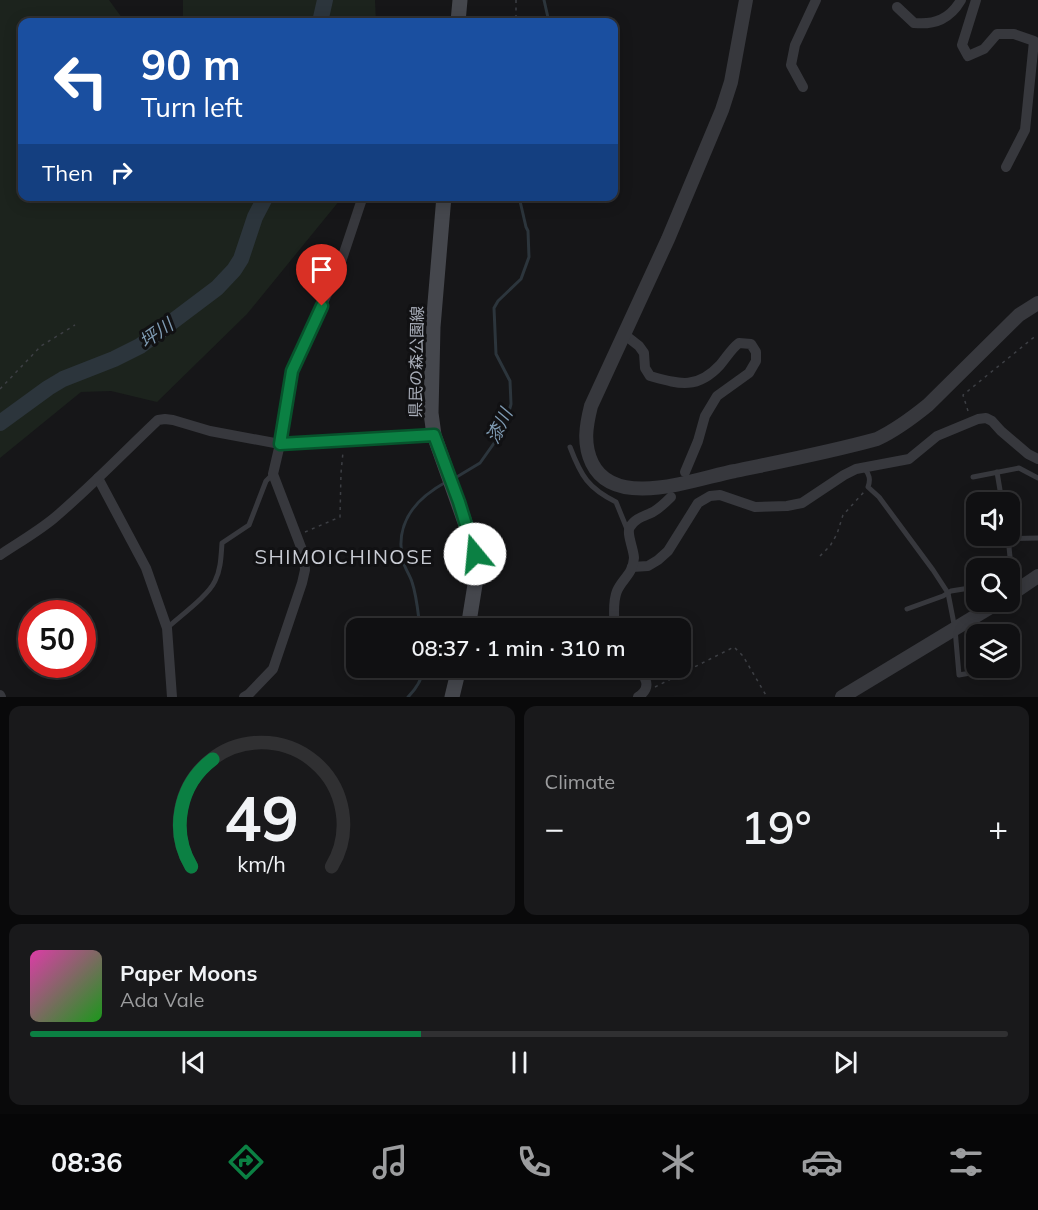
<!DOCTYPE html>
<meta charset="utf-8">
<style>
body{margin:0;font-family:Mulish,"Noto Sans JP",sans-serif;background:#19191b;color:#f1f3f6;height:100vh;display:flex;flex-direction:column;font-size:22px;white-space:nowrap}
*{box-sizing:border-box;margin:0}
p{font-size:20px;color:#9c9d9f}
.icon{flex:none;width:33px;height:33px;fill:none;stroke:currentColor;stroke-width:2;stroke-linecap:round;stroke-linejoin:round}
.map{position:relative;height:697px;overflow:hidden}
.details{display:flex;flex-direction:column;gap:9px;padding:9px;background:#09090a;flex:1}
.details>*{flex:none}
.hud{position:absolute;left:18px;top:18px;width:600px;height:183px;border-radius:12px;box-shadow:0 3px 15px #0003,0 0 0 2px #303032;background:#1a4fa0;color:#fff;overflow:hidden}
.buttons{position:absolute;left:966px;top:492px;display:grid;gap:12px}
.buttons a{display:grid;place-items:center;width:54px;height:54px;border-radius:12px;background:#101012;box-shadow:0 3px 15px #0003,0 0 0 2px #303032;font-size:30px}
.speed{position:absolute;left:18px;top:600px;display:flex;gap:12px;font-size:30px;font-weight:700;text-align:center}
.speed>*{display:grid;place-content:center;width:78px;height:78px;border-radius:50%;background:#101012;box-shadow:0 3px 15px #0003,0 0 0 2px #303032;line-height:1}
.speed .limit{border:9px solid #d22;background:#fff;color:#111}
.pin{position:absolute;display:grid;place-items:center;width:51px;height:51px;color:#fff;margin:-62px -26px;border-radius:50% 50% 50% 0;rotate:-45deg;box-shadow:0 0 6px #0007}
.pin .icon{rotate:45deg}
.me{position:absolute;width:66px;margin:-33px;rotate:343deg;stroke-linejoin:round;filter:drop-shadow(0 0 4px #0008)}
.turn{display:flex;align-items:center;gap:21px;height:126px;padding:0 24px;font-size:27px}
.turn .icon{width:78px;height:78px;stroke-width:2.5}
.turn b{display:block;font-size:42px;line-height:51px}
.then{display:flex;align-items:center;height:57px;padding:0 24px;background:#0003;gap:12px;font-size:22px}
.big{font-size:45px;font-weight:600;line-height:1.1}
.details .card{flex:1;display:flex;flex-direction:column;justify-content:center;gap:9px;min-width:0;padding:0 21px;border-radius:12px;background:#19191b}
.details .dial{align-items:center;gap:0}
.dial svg{height:156px;overflow:visible;fill:none;stroke:#303032;stroke-width:7;stroke-linecap:round;text-anchor:middle}
.dial text{fill:#f1f3f6;stroke:none}
.song{display:flex;align-items:center;gap:18px}
.cover{width:72px;height:72px;border-radius:9px;background:linear-gradient(135deg,hsl(320 70% 55%),hsl(120 70% 35%))}
.played{height:6px;border-radius:3px;background:linear-gradient(90deg,#0b8043 40%,#303032 40%)}
.keys{display:flex;justify-content:space-around;direction:ltr}
.heat{display:flex;justify-content:space-between;align-items:center;font-size:33px;direction:ltr}
.details .tiles{flex:1;display:grid;gap:9px;grid-template-columns:1fr 1fr}
.card:last-child{grid-column:span 2}
.trip{position:absolute;left:346px;top:618px;width:345px;height:60px;border-radius:12px;background:#101012;box-shadow:0 3px 15px #0003,0 0 0 2px #303032;font-weight:600;line-height:60px;text-align:center}
.menu{display:flex;height:96px;justify-content:space-around;align-items:center;background:#060607;color:#9c9d9f}
.menu .icon{width:42px;height:42px}
.menu .selected{color:#0b8043}
.menu b{font-size:27px;color:#f1f3f6}
.map>svg:first-child{display:block}
.green{fill:#1c231d}
.lines{fill:none;stroke-linecap:round;stroke-linejoin:round}
.stream{stroke:#2c353c;stroke-width:3}
.river{stroke:#2c353c;stroke-width:16}
.path{stroke:#3d3f44;stroke-width:1.5;stroke-dasharray:3 4.5;stroke-linecap:butt}
.service{stroke:#37383d;stroke-width:5}
.minor{stroke:#37383d;stroke-width:10}
.tertiary{stroke:#37383d;stroke-width:14}
.secondary{stroke:#45474d;stroke-width:15}
.route-casing{stroke:#07532c;stroke-width:15}
.route{stroke:#0b8043;stroke-width:10}
.labels{text-anchor:middle;dominant-baseline:central;stroke-width:6;stroke-linejoin:round;paint-order:stroke}
.street-label{font-size:16px;fill:#a8adb8;stroke:#111113}
.water-label{font-size:18px;font-style:italic;fill:#7f9bb3;stroke:#111113}
.quarter-label{font-size:20px;letter-spacing:1.5px;fill:#c9ccd4;stroke:#111113}
</style>
<div class="map">
<svg width="1038" height="697" viewBox="0 0 1038 697">
<rect width="100%" height="100%" fill="#161618"/>
<g class="green">
<path d="M0 0H109L125 22H22V196L341 197 340 200 247 314 157 402 111 391 81 392 0 458Z"/>
<path d="M183 0H375L376 22H183Z"/>
</g>
<g class="lines">
<g class="stream">
<path d="M544 0 549 22"/>
<path d="M455 478 480 463 497 439 507 419 511 404 510 381 496 354 494 308 498 301 521 279 529 257 528 231 526 227 520 201 522 196"/>
<path d="M420 628C418 613 417 597 412 582 410 575 405 569 403 561 394 523 415 499 446 482"/>
<path d="M408 697C416 689 422 679 424 668"/>
</g>
<g class="river">
<path d="M320 22 325 0"/>
<path d="M0 423 48 388 63 379 114 359 140 346 217 288 234 270 241 259 255 217 266 196"/>
</g>
<g class="path">
<path d="M516 0V22"/>
<path d="M0 389 41 346 75 325"/>
<path d="M968 411 963 395 1033 338 1038 336"/>
<path d="M305 532 340 517 341 473 343 452"/>
<path d="M820 556 830 546 837 534 843 515 864 492"/>
<path d="M655 687 734 647 743 656 767 697"/>
</g>
<g class="service">
<path d="M570 447C581 476 588 488 616 502L627 529"/>
<path d="M864 468C869 474 871 479 868 487L879 497 933 570 948 593 955 629 959 675 993 669"/>
<path d="M997 472 1002 502"/>
<path d="M973 477 1019 468 1038 478"/>
<path d="M1008 537 1010 557"/>
<path d="M990 539 1038 538"/>
<path d="M907 609 943 596 951 591 976 587"/>
<path d="M167 628C180 616 208 596 215 581 221 569 221 556 222 543L249 525 266 481 273 474"/>
</g>
<g class="minor">
<path d="M976 0 962 45 968 56 984 49 997 34H1014L1034 41 1025 130 1006 167"/>
<path d="M897 7 914 23C935 25 950 19 961 0"/>
<path d="M803 87 791 65 795 45 816 0"/>
<path d="M625 335 639 346 644 353 645 368 650 376C679 384 697 390 720 365 727 357 731 349 739 343L751 344 756 352V361L749 373 717 396 705 416 698 441 685 472"/>
<path d="M98 478 146 568 167 628 172 697"/>
<path d="M0 555C18 543 37 532 53 519 90 488 123 453 158 420L165 419 173 420 210 431 280 444 434 435"/>
<path d="M632 567 648 566 658 560 668 551 698 503 710 496 720 495 755 507 787 506 802 503 844 475 856 469 909 459 937 436 978 419 986 418 992 421 1001 431 1028 454 1038 459"/>
<path d="M614 628C615 616 612 603 617 591 622 579 633 574 634 558 634 550 626 533 630 527 635 518 645 516 653 512 660 508 666 502 671 497"/>
<path d="M591 668C600 677 614 670 625 668"/>
<path d="M632 668C646 674 653 687 638 697"/>
<path d="M0 695 1 697"/>
<path d="M244 697 249 694 273 669 302 583 305 570 304 555 273 474 280 444 293 371 341 262 363 196"/>
</g>
<g class="tertiary">
<path d="M746 0 731 82 722 110 668 239 591 406C586 426 583 444 592 463 615 511 697 478 735 471 783 461 830 452 877 439 896 430 912 418 928 405L1019 315 1038 303"/>
<path d="M1010 595 1038 576"/>
<path d="M842 697 999 602"/>
</g>
<g class="secondary">
<path d="M458 22 460 0"/>
<path d="M444 196 433 327 431 413 434 435 472 542 478 566 468 628"/>
<path d="M452 697 459 668"/>
</g>
</g>
<g class="lines">
<defs>
<path id="route" d="M322 306 292 371 280 444 434 435 459 502 475 554"/>
</defs>
<use href="#route" class="route-casing"/>
<use href="#route" class="route"/>
</g>
<g class="labels">
<g class="street-label">
<text transform="translate(416 362) rotate(-89)">県民の森公園線</text>
</g>
<g class="water-label">
<text transform="translate(156 333) rotate(-35)">坪川</text>
<text transform="translate(499 426) rotate(-64)">漆川</text>
</g>
<g class="quarter-label">
<text x="344" y="556">SHIMOICHINOSE</text>
</g>
</g>
</svg>
<div class="buttons">
<a><svg class="icon" aria-label="sound" viewBox="0 0 24 24"><path d="M4 9h4l5-4v14l-5-4H4zM17 9q2 3 0 6"/></svg></a>
<a><svg class="icon" aria-label="search" viewBox="0 0 24 24"><circle cx="10" cy="10" r="6"/><path d="M15 15l6 6"/></svg></a>
<a><svg class="icon" aria-label="layers" viewBox="0 0 24 24"><path d="M12 4l9 5-9 5-9-5zM3 14l9 5 9-5"/></svg></a>
</div>
<div class="speed"><div class="limit">50</div></div>
<div class="pin" style="left:322px;top:306px;background:#d93025"><svg class="icon" aria-label="arrive" viewBox="0 0 24 24"><path d="M6 21V4h12l-3 4 3 4H6"/></svg></div>
<svg class="me" style="left:475px;top:554px" viewBox="-20 -20 40 40"><circle r="19" fill="#fff"/><path d="M0-13L10 11 0 6-10 11z" fill="#0b8043"/></svg>
<div class="trip">08:37 · 1 min · 310 m</div>
<div class="hud">
<div class="turn"><svg class="icon" aria-label="left" viewBox="0 0 24 24"><path d="M17 20v-9H6M10 6l-5 5 5 5"/></svg><div><b>90 m</b>Turn left</div></div>
<div class="then">Then<svg class="icon" aria-label="right" viewBox="0 0 24 24"><path d="M7 20v-9h11M14 6l5 5-5 5"/></svg></div>
</div>
</div>
<section class="details">
<div class="tiles">
<div class="card dial"><svg viewBox="0 0 100 80">
<path d="M14 69A42 42 0 1 1 86 69"/>
<path d="M14 69A42 42 0 0 1 25 14" stroke="#0b8043"/>
<text x="50" y="56" font-size="32" font-weight="700">49</text>
<text x="50" y="72" font-size="11">km/h</text>
</svg></div>
<div class="card"><p>Climate</p>
<div class="heat"><a>−</a><b class="big">19°</b><a>+</a></div>
</div>
<div class="card">
<div class="song"><i class="cover"></i><div><b>Paper Moons</b><p>Ada Vale</p></div></div>
<div class="played"></div>
<div class="keys"><svg class="icon" aria-label="previous" viewBox="0 0 24 24"><path d="M18 5L8 12l10 7zM5 5v14"/></svg><svg class="icon" aria-label="pause" viewBox="0 0 24 24"><path d="M8 5v14M16 5v14"/></svg><svg class="icon" aria-label="next" viewBox="0 0 24 24"><path d="M6 5l10 7-10 7zM19 5v14"/></svg></div>
</div>
</div>
</section>
<nav class="menu">
<b>08:36</b>
<svg class="icon selected" aria-label="directions" viewBox="0 0 24 24"><path d="M12 3l9 9-9 9-9-9zM9 14v-3h6M13 9l2 2-2 2"/></svg>
<svg class="icon" aria-label="music" viewBox="0 0 24 24"><path d="M9 18V5l10-2v13"/><circle cx="6" cy="18" r="3"/><circle cx="16" cy="16" r="3"/></svg>
<svg class="icon" aria-label="phone" viewBox="0 0 24 24"><path d="M5 4h4l2 5-3 2q2 4 5 5l2-3 5 2v4C11 20 4 13 5 4z"/></svg>
<svg class="icon" aria-label="climate" viewBox="0 0 24 24"><path d="M12 3v18M4 7l16 10M4 17L20 7"/></svg>
<svg class="icon" aria-label="car" viewBox="0 0 24 24"><path d="M5 17H2v-5l4-1 3-4h7l3 4 3 1v5h-3M9 17h6M6 11h13"/><circle cx="7" cy="17" r="2"/><circle cx="17" cy="17" r="2"/></svg>
<svg class="icon" aria-label="filters" viewBox="0 0 24 24"><path d="M4 7h16M4 17h16"/><circle cx="9" cy="7" r="2"/><circle cx="15" cy="17" r="2"/></svg>
</nav>
